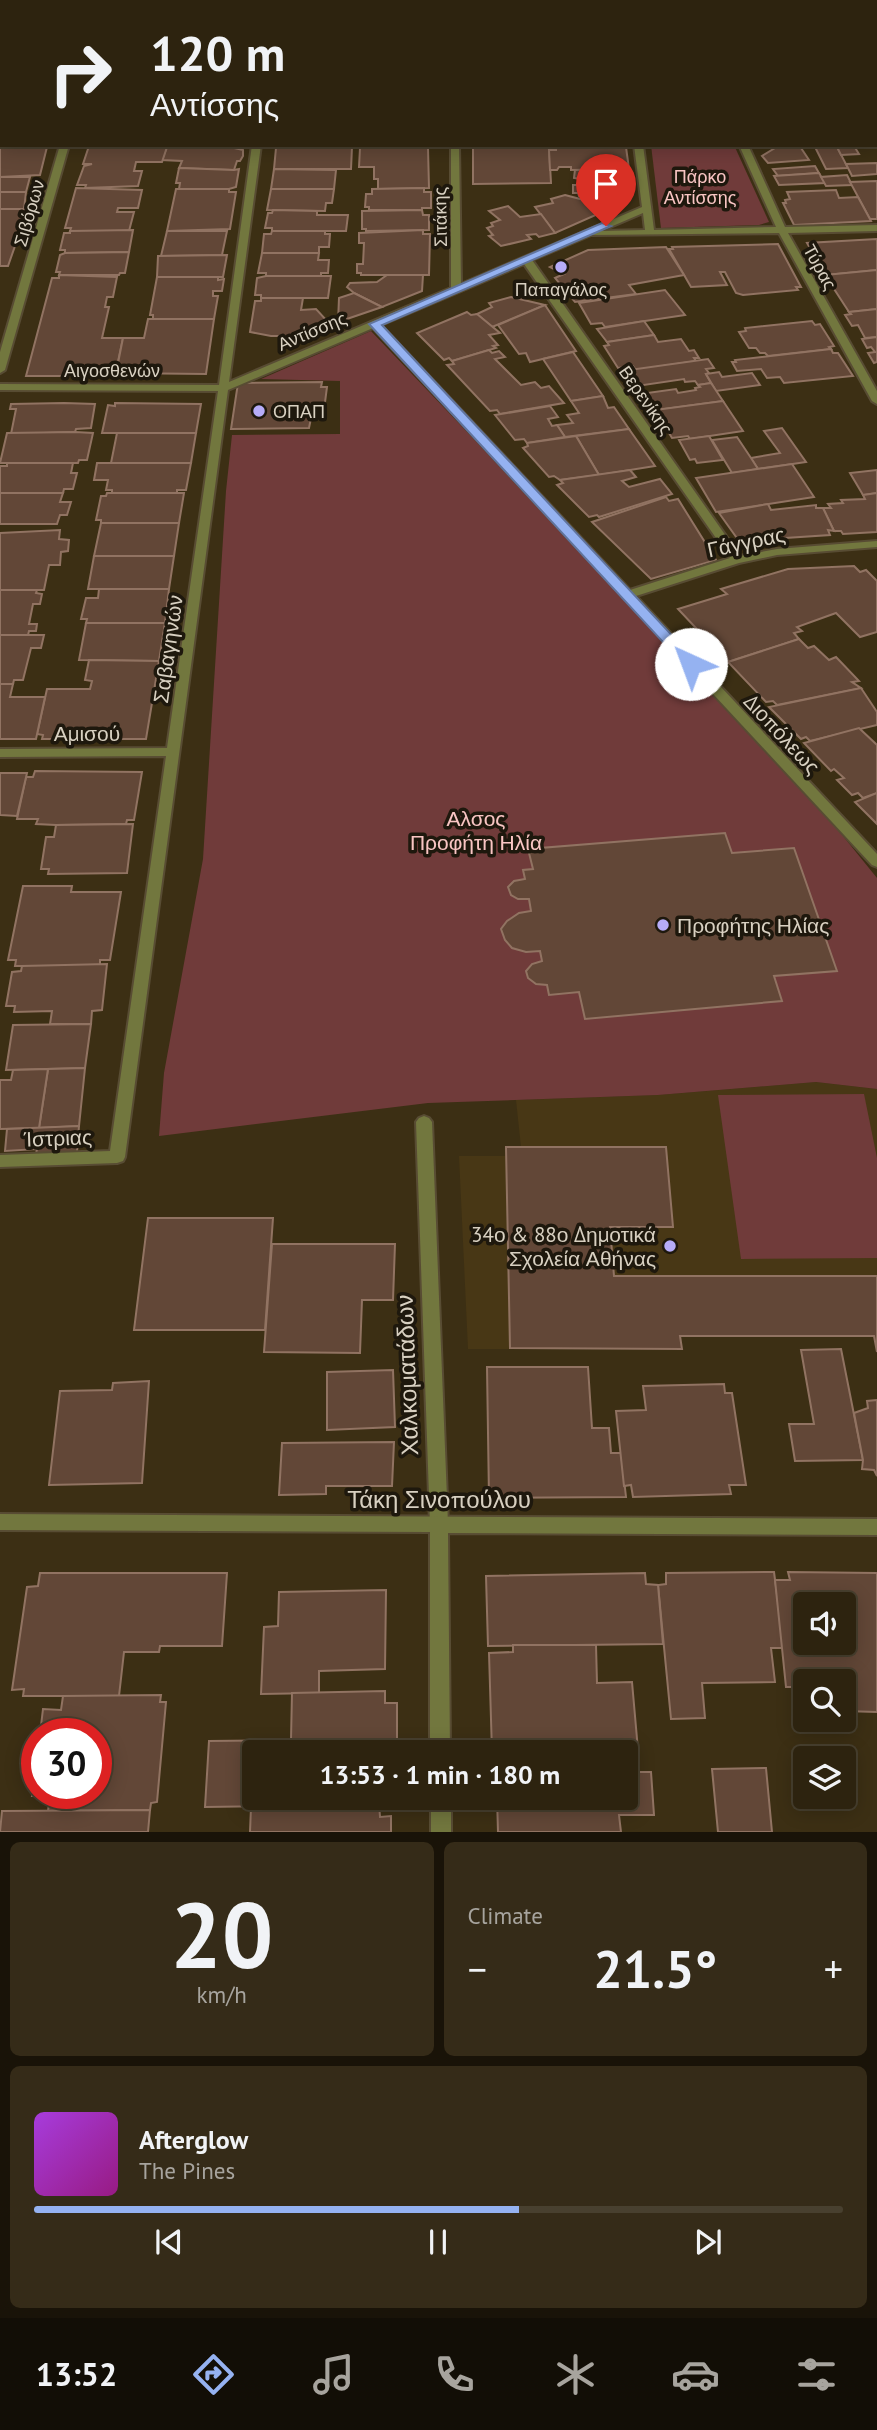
<!DOCTYPE html>
<meta charset="utf-8">
<style>
body{margin:0;font-family:"PT Sans",sans-serif;background:#352b18;color:#f1f3f6;height:100vh;display:flex;flex-direction:column;font-size:26px;white-space:nowrap}
*{box-sizing:border-box;margin:0}
p{font-size:23px;color:#a7a49e}
.icon{flex:none;width:38px;height:38px;fill:none;stroke:currentColor;stroke-width:2;stroke-linecap:round;stroke-linejoin:round}
.map{position:relative;height:1832px;overflow:hidden}
.details{display:flex;flex-direction:column;gap:10px;padding:10px;background:#191308;flex:1}
.details>*{flex:none}
.top-card{position:absolute;left:0px;top:0px;width:878px;height:147px;box-shadow:0 4px 18px #0003,0 0 0 2px #48402f;background:#2d230f;color:#f1f3f6;overflow:hidden}
.buttons{position:absolute;left:793px;top:1592px;display:grid;gap:14px}
.buttons a{display:grid;place-items:center;width:63px;height:63px;border-radius:7px;background:#2d230f;box-shadow:0 4px 18px #0003,0 0 0 2px #48402f;font-size:35px}
.speed{position:absolute;left:21px;top:1718px;display:flex;gap:14px;font-size:35px;font-weight:700;text-align:center}
.speed>*{display:grid;place-content:center;width:91px;height:91px;border-radius:50%;background:#2d230f;box-shadow:0 4px 18px #0003,0 0 0 2px #48402f;line-height:1}
.speed .limit{border:10px solid #d22;background:#fff;color:#111}
.pin{position:absolute;display:grid;place-items:center;width:60px;height:60px;color:#fff;margin:-72px -30px;border-radius:50% 50% 50% 0;rotate:-45deg;box-shadow:0 0 7px #0007}
.pin .icon{rotate:45deg}
.me{position:absolute;width:77px;margin:-38px;rotate:317deg;stroke-linejoin:round;filter:drop-shadow(0 0 5px #0008)}
.turn{display:flex;align-items:center;gap:24px;height:147px;padding:0 35px;font-size:32px}
.turn .icon{width:91px;height:91px;stroke-width:2.5}
.turn b{display:block;font-size:49px;line-height:60px}
.big{font-size:52px;font-weight:700;line-height:1.1}
.details .widget{flex:1;display:flex;flex-direction:column;justify-content:center;gap:10px;min-width:0;padding:0 24px;border-radius:10px;background:#352b18}
.details .dial{align-items:center;gap:0}
.dial b{font-size:91px;line-height:1}
.song{display:flex;align-items:center;gap:21px}
.cover{width:84px;height:84px;border-radius:10px;background:linear-gradient(135deg,hsl(280 70% 55%),hsl(310 70% 35%))}
.played{height:7px;border-radius:4px;background:linear-gradient(90deg,#95b2f1 60%,#48402f 60%)}
.keys{display:flex;justify-content:space-around;direction:ltr}
.heat{display:flex;justify-content:space-between;align-items:center;font-size:38px;direction:ltr}
.details .tiles{flex:1;display:grid;gap:10px;grid-template-columns:1fr 1fr}
.widget:last-child{grid-column:span 2}
.trip{position:absolute;left:242px;top:1740px;width:396px;height:70px;border-radius:7px;background:#2d230f;box-shadow:0 4px 18px #0003,0 0 0 2px #48402f;font-weight:700;line-height:70px;text-align:center}
.tab-bar{display:flex;height:112px;justify-content:space-around;align-items:center;background:#120e06;color:#a7a49e}
.tab-bar .icon{width:49px;height:49px}
.tab-bar .selected{color:#95b2f1}
.tab-bar b{font-size:32px;color:#f1f3f6}
.map>svg:first-child{display:block}
.built{fill:#483715}
.green{fill:#703b3a}
.building{fill:#624737;stroke:#917362;stroke-width:2;fill-rule:evenodd}
.lines{fill:none;stroke-linecap:round;stroke-linejoin:round}
.pedestrian-casing{stroke:#584c33;stroke-width:4}
.minor-casing{stroke:#584c33;stroke-width:4}
.pedestrian{fill:#72773e;fill-rule:evenodd}
.minor{fill:#72773e;fill-rule:evenodd}
.route{fill:#95b2f1;stroke:#61749d;stroke-width:2}
.poi-dot{fill:#b6acf8;stroke:#1e180d;stroke-width:2.5}
.labels{text-anchor:middle;dominant-baseline:central;stroke-width:7;stroke-linejoin:round;paint-order:stroke}
.far-park-label{font-size:18px;fill:#f9c5c3;stroke:#1e180d}
.far-street-label{font-size:18px;fill:#d8d0c1;stroke:#1e180d}
.far-poi-label{font-size:18px;fill:#d8d0c1;stroke:#1e180d}
.street-label{font-size:21px;fill:#d8d0c1;stroke:#1e180d}
.park-label{font-size:21px;fill:#f9c5c3;stroke:#1e180d}
.poi-label{font-size:21px;fill:#d8d0c1;stroke:#1e180d;text-anchor:start}
.near-street-label{font-size:24px;fill:#d8d0c1;stroke:#1e180d}
</style>
<div class="map">
<svg width="877" height="1832" viewBox="0 0 877 1832">
<rect width="100%" height="100%" fill="#3c2f14"/>
<path class="built" d="M816 1082 877 1089V1352L874 1336H681L682 1349H468L459 1156H505L506 1147H521L516 1100 658 1095Z"/>
<g class="green">
<path d="M651 145H734L769 222 759 225 661 228Z"/>
<path d="M371 331 792 773 877 878V1089L816 1082 658 1095 428 1103 159 1136 164 1073 203 859 226 491 232 435 340 434V381L261 379Z"/>
<path d="M864 1094 877 1158V1258L741 1259 718 1095Z"/>
</g>
<g class="building">
<path d="M221 145 243 150V156L240 161H237L234 170 179 168 182 161 162 160 167 147Z"/>
<path d="M780 145H799L809 160 768 163 762 156Z"/>
<path d="M814 145H836L848 168 826 169Z"/>
<path d="M836 145H873L854 146 859 154 841 155Z"/>
<path d="M0 146 47 147 40 175 0 177Z"/>
<path d="M89 146 167 147 162 162H136L134 171H142L138 186 85 188 86 185H77L84 166 92 164H83Z"/>
<path d="M352 147 351 169H274L276 148Z"/>
<path d="M473 147H549L551 183 473 184Z"/>
<path d="M556 147H626L629 169 571 170V167H559L557 170H550L549 150H556Z"/>
<path d="M360 148H428L429 188 378 189V179H374V167H359Z"/>
<path d="M877 163V174L852 176 846 164Z"/>
<path d="M815 166 819 173 778 176 773 169Z"/>
<path d="M179 168 234 170 239 169 236 187 229 189H179L180 183H176Z"/>
<path d="M274 169 336 170 334 189H271Z"/>
<path d="M625 169V173H632L631 195 579 196 578 193H573V185H580V179L574 178 575 170Z"/>
<path d="M819 173 825 183 779 185 774 176Z"/>
<path d="M847 175 852 185 826 186 821 177Z"/>
<path d="M0 177H30L26 192H0Z"/>
<path d="M877 181V219H870L850 182Z"/>
<path d="M76 188 142 190 138 208H118L117 212H134L129 231H70L71 228H65Z"/>
<path d="M424 188V192H431V208H422V210H369V207H365L366 194H372V189Z"/>
<path d="M176 189H229V192H236L230 229 167 231Z"/>
<path d="M271 189H334L332 203H326L325 211 267 210Z"/>
<path d="M836 190 839 198 858 197 871 221 794 225 783 203H786L785 200 790 199 787 192Z"/>
<path d="M0 192H26L24 209H0Z"/>
<path d="M565 195 584 200 598 214 555 233 535 207 553 203 551 199Z"/>
<path d="M508 206 520 217 541 214 555 233 539 237 536 234 527 235 531 239 501 246 489 236 493 235 487 228 493 226 491 223 500 220 489 211Z"/>
<path d="M0 209H28L8 266H0Z"/>
<path d="M273 210 317 211V215H348L346 231H272V228H265L268 213H272Z"/>
<path d="M422 210 423 215H429V230L366 231V229H362V211Z"/>
<path d="M133 230 129 252 65 253V250H60L64 233H70V231Z"/>
<path d="M423 230V234H430L429 275H361V273H357V264H363L364 243H359V233Z"/>
<path d="M167 231H227L222 255 161 256Z"/>
<path d="M272 231H325V234H330L329 247H319V253H262L264 234H271Z"/>
<path d="M877 239V270L825 275 807 243Z"/>
<path d="M778 244 801 287H796L798 290 743 295 736 293 725 272H720L727 285 691 287 669 249H673L672 247Z"/>
<path d="M666 247 684 275 629 285 636 294 575 302 555 278 564 274 550 267 588 250Z"/>
<path d="M129 252 125 273H120L119 275H59L60 272H56L60 255 65 253Z"/>
<path d="M262 253H319L318 260H329L328 273H321V276H266V273H258Z"/>
<path d="M227 255 223 277H157L158 256Z"/>
<path d="M877 270V309L849 312 825 275Z"/>
<path d="M59 275 117 277 113 297H107L105 307H109L102 338H123L115 376H26L52 278H59Z"/>
<path d="M387 275H423L422 291 382 307 354 293 347 287 350 283 377 282Z"/>
<path d="M266 276H331L328 298H261V295H255L257 278Z"/>
<path d="M157 277H218V280L224 279 222 291H213V296H218L214 319H153V315H150Z"/>
<path d="M665 290 685 315 605 327 602 323 591 324 579 303Z"/>
<path d="M354 293 382 307 338 322 339 298Z"/>
<path d="M511 297 545 305 492 327 477 314 492 307 489 303Z"/>
<path d="M261 298H303L301 310 316 309 329 323 296 336H271L250 332 255 301H261Z"/>
<path d="M545 305 576 351 530 362 526 353 519 354 498 325Z"/>
<path d="M877 309V337L865 338 858 325 852 326 845 315 851 314 849 312Z"/>
<path d="M467 312 471 315 477 314 500 333 489 335 498 345 493 346 496 348 452 361 449 358 444 360 417 333Z"/>
<path d="M148 319H214L206 374 116 373 123 338H144Z"/>
<path d="M644 321 654 335 607 342 597 329Z"/>
<path d="M812 321 815 325 820 324 834 346 829 347 831 349 768 356 765 353H760L756 348H749L739 332 746 331 745 328Z"/>
<path d="M654 335 658 342 681 339 689 351 694 350 699 358H694L696 361 636 370 633 366 618 368 604 346 609 345 607 342Z"/>
<path d="M877 337V362L874 363 868 353 875 352 871 347 867 348 862 339Z"/>
<path d="M831 349 833 353H838L853 376 784 383 780 377 767 378 761 369 737 371 732 362H736L735 360Z"/>
<path d="M489 350 492 353 499 351 505 357 495 359 521 385 535 382 541 388 549 386 564 403 500 414 497 410 490 411 447 365 454 364 452 361Z"/>
<path d="M573 352 603 396 571 401 543 359Z"/>
<path d="M708 359 714 368 706 369 709 373 706 374 711 383 698 385 695 381 685 382 684 379 637 386 634 382 628 383 622 371Z"/>
<path d="M719 372 722 377 752 373 760 385 716 391 706 374Z"/>
<path d="M322 382 321 387H327L324 410 311 418 309 428 231 429 238 383Z"/>
<path d="M711 383 723 401 657 410 655 405 647 406 640 394 676 389 678 393 696 390 695 388 700 387 698 385Z"/>
<path d="M603 396 608 408 614 407 629 429 565 437 557 425 573 423 567 415 579 413 571 401Z"/>
<path d="M723 401 743 431 690 439 688 436 672 438 655 410Z"/>
<path d="M64 403 95 404 91 428 76 429 75 432 11 434 16 409H10L11 404Z"/>
<path d="M115 403 201 404 196 433H102L108 405 115 406Z"/>
<path d="M550 406 558 417 548 419 552 426 557 425 565 437 527 443 524 439 515 440 495 415Z"/>
<path d="M782 428 806 462 758 469 751 458 780 453 764 431Z"/>
<path d="M629 429 655 466 599 475 576 436Z"/>
<path d="M7 433 75 432 93 433 87 460H79L78 463H0Z"/>
<path d="M117 433H196L191 463H111Z"/>
<path d="M576 436 599 475 560 480 554 476 549 477 523 448 528 446 527 443Z"/>
<path d="M709 436 723 460 697 463 695 459 690 460 679 440Z"/>
<path d="M737 437 751 458 758 469 732 473 712 440Z"/>
<path d="M7 463H73L71 473H77L73 489H64L63 493H0V466H7Z"/>
<path d="M97 463H191L186 490H177V493H112V490H106L108 480H94Z"/>
<path d="M792 464 814 497 716 512 696 478Z"/>
<path d="M630 470 636 477 622 481 629 487 660 479 672 494 599 517 597 515 589 517 557 485 563 483 560 480Z"/>
<path d="M877 470V493L863 495 850 473Z"/>
<path d="M0 493H63L60 502H71L67 515H60L57 524H0Z"/>
<path d="M107 493H184L179 523H101V520H96L101 496H106Z"/>
<path d="M877 493V532L843 534 841 531H834L823 508H831L828 504 843 503 841 500 865 499 863 495Z"/>
<path d="M666 497 669 501 678 499 716 560 651 579 592 522Z"/>
<path d="M768 504 771 510 816 505V508H823L834 531 828 530 830 535 739 541 719 513Z"/>
<path d="M101 523H179L174 556H94Z"/>
<path d="M60 530 59 539 69 540 68 551 61 552 60 565H49L44 590H0V533Z"/>
<path d="M94 556H174L169 589H88Z"/>
<path d="M854 566 860 572 866 570 877 581V632L860 637 836 613 797 627 802 631 794 633 799 639 728 662 678 609 727 594 721 589 788 569Z"/>
<path d="M99 589H169L165 623H86L87 619H81L86 598H98Z"/>
<path d="M0 590H37L36 593 42 594 40 604H33L29 624H37L36 631H29L28 635H0Z"/>
<path d="M86 623H165L159 661 79 660Z"/>
<path d="M0 635H44L41 648H31L23 680H14L13 684H0Z"/>
<path d="M799 639 808 648 814 646 829 660 836 657 859 681 852 682 861 688 777 705 773 701 766 702 728 662Z"/>
<path d="M89 660 159 661 146 739H42L43 735 37 734 47 689H90L92 681 85 680Z"/>
<path d="M0 684H13L10 697H45L36 739H0Z"/>
<path d="M861 688 877 712V725L810 741 806 737 801 739 769 707Z"/>
<path d="M859 728 877 745V793L863 798 858 793 852 795 837 780 844 778 834 769 831 771 804 743Z"/>
<path d="M35 771 142 772 134 820H127L126 824 56 825 36 824 38 819H17L26 777H33Z"/>
<path d="M0 773H27L17 816 0 815Z"/>
<path d="M877 793V824L855 802Z"/>
<path d="M133 824 127 873 48 874 49 869H41L46 837H54L56 825Z"/>
<path d="M725 833 732 853 794 848 837 971 774 976 782 1001 585 1019 579 992 549 995 547 985 536 984 528 978 526 971 532 964 542 961 540 951 526 952 512 948 505 940 501 929 507 921 519 913 531 911 529 899H518L511 895 508 887 514 881 525 879 523 870 533 869 528 849Z"/>
<path d="M23 886H72L71 892H121L110 960H100V966H15L16 960H8Z"/>
<path d="M107 964 102 1010 92 1011 91 1024H50L52 1011 14 1012 15 1006H6L12 972 21 971 22 966Z"/>
<path d="M91 1024 85 1068 6 1070 13 1025Z"/>
<path d="M85 1068 79 1126 39 1128 48 1069Z"/>
<path d="M48 1069 39 1128 0 1129V1080H11L13 1070Z"/>
<path d="M79 1126 77 1152 36 1154 37 1149 5 1151 7 1129Z"/>
<path d="M506 1147H666L673 1227H610L614 1276H877V1352L874 1336H680L682 1349 510 1348Z"/>
<path d="M148 1218H273L265 1330H134Z"/>
<path d="M272 1244H395L393 1300H362L360 1353 264 1352Z"/>
<path d="M841 1349 863 1460 795 1461 789 1424H814L801 1350Z"/>
<path d="M487 1367H588L592 1428H609L611 1453H621L626 1497 489 1498Z"/>
<path d="M393 1370 395 1427 327 1430V1372Z"/>
<path d="M149 1381 142 1483 49 1485 60 1391 112 1390 113 1383Z"/>
<path d="M724 1384 725 1393H732L746 1485H729L731 1494 633 1497 631 1485 624 1486 616 1411 646 1410 643 1386Z"/>
<path d="M877 1400V1476L874 1470 862 1469 863 1460 854 1413 868 1408 867 1401Z"/>
<path d="M394 1442 392 1486H326V1494L279 1495 282 1443Z"/>
<path d="M774 1572 784 1648H771L775 1682 702 1683 705 1718 671 1719 658 1585 666 1584V1573Z"/>
<path d="M788 1572 877 1573V1712L844 1711V1682H805V1687H786L775 1580H790ZM805 1605H844V1643H805Z"/>
<path d="M40 1573H227L222 1646H160L159 1652H124L119 1696H23L24 1689 12 1690 27 1587 38 1586Z"/>
<path d="M645 1573 646 1584 658 1585 663 1644 488 1646 486 1576Z"/>
<path d="M386 1590 385 1669 319 1671V1693L261 1694 264 1627 278 1626 279 1592Z"/>
<path d="M513 1645H596L597 1683 632 1682 638 1750 492 1752 489 1653 513 1652Z"/>
<path d="M385 1691V1703H397V1752H254V1797H384V1804L205 1807 209 1741 291 1740 292 1693Z"/>
<path d="M161 1695 160 1702H166L157 1802 151 1803 150 1810 48 1811 50 1796H32L37 1759V1794H96V1734H40L43 1709 61 1710 63 1696Z"/>
<path d="M766 1768 772 1832H718L712 1769Z"/>
<path d="M625 1772H651L654 1815H619L621 1832H498L497 1797H625Z"/>
<path d="M379 1803 380 1817 391 1816V1832H250L251 1807Z"/>
<path d="M150 1810 148 1832H0L2 1811Z"/>
</g>
<g class="lines">
<defs>
<path id="pedestrian" d="M424 1116 429 1118 432 1122 448 1524 445 1530 439 1532 433 1530 430 1524 416 1122 419 1118Z"/>
<g id="minor">
<rect x="102" y="0" width="8" height="2"/>
<rect x="274" y="0" width="8" height="2"/>
<rect x="450" y="0" width="8" height="2"/>
<rect x="614" y="0" width="8" height="2"/>
<path d="M787 0H795L796 2H788Z"/>
<rect x="0" y="129" width="2" height="6"/>
<path d="M60 145H69L5 370 0 373V352Z"/>
<path d="M252 145H261L229 382 451 288V145H459L461 284 642 207 634 145H643L654 230 776 227 739 145H748L785 227 877 225V231L788 233 877 391V404L872 401 779 233 591 235 532 260 740 556 777 549 877 541V547L777 555 739 563 636 596 877 854V867L872 865 373 328 228 390 125 1157 123 1161 117 1163 0 1167V1155L110 1151 166 756 0 757V749L167 748 218 391 0 390V384L219 385ZM643 213 645 230 601 231ZM524 264 730 558 630 590 381 325Z"/>
<path d="M0 1514 877 1519V1535L448 1533 450 1752H430V1532L0 1530Z"/>
<rect x="431" y="1797" width="20" height="35"/>
</g>
</defs>
<use href="#pedestrian" class="pedestrian-casing"/>
<use href="#minor" class="minor-casing"/>
<use href="#pedestrian" class="pedestrian"/>
<use href="#minor" class="minor"/>
</g>
<path class="route" d="M602 223 611 226 382 325 696 661 698 664 691 669 686 667 369 324Z"/>
<g class="poi-dot">
<circle cx="561" cy="267" r="7"/>
<circle cx="259" cy="411" r="7"/>
<circle cx="663" cy="925" r="7"/>
<circle cx="670" cy="1246" r="7"/>
</g>
<g class="labels">
<g class="far-park-label">
<text x="700" y="176">Πάρκο<tspan x="700" dy="21">Αντίσσης</tspan></text>
</g>
<g class="far-street-label">
<text transform="translate(29 213) rotate(-74)">Σιβόρων</text>
<text transform="translate(440 217) rotate(-91)">Σιτάκης</text>
<text transform="translate(820 267) rotate(61)">Τύρας</text>
<text transform="translate(312 331) rotate(-23)">Αντίσσης</text>
<text x="112" y="370">Αιγοσθενών</text>
<text transform="translate(646 400) rotate(55)">Βερενίκης</text>
</g>
<g class="far-poi-label">
<text x="561" y="289">Παπαγάλος</text>
<text x="273" y="411" text-anchor="start">ΟΠΑΠ</text>
</g>
<g class="street-label">
<text transform="translate(746 542) rotate(-12)">Γάγγρας</text>
<text transform="translate(168 649) rotate(-82)">Σαβαγηνών</text>
<text x="87" y="733">Αμισού</text>
<text transform="translate(782 734) rotate(47)">Διοπόλεως</text>
<text transform="translate(58 1138) rotate(-2)">Ίστριας</text>
</g>
<g class="park-label">
<text x="476" y="818">Αλσος<tspan x="476" dy="24">Προφήτη Ηλία</tspan></text>
</g>
<g class="poi-label">
<text x="677" y="925">Προφήτης Ηλίας</text>
<text x="656" y="1234" text-anchor="end">34ο &amp; 88ο Δημοτικά<tspan x="656" dy="24">Σχολεία Αθήνας</tspan></text>
</g>
<g class="near-street-label">
<text transform="translate(407 1375) rotate(-92)">Χαλκοματάδων</text>
<text x="439" y="1499">Τάκη Σινοπούλου</text>
</g>
</g>
</svg>
<div class="buttons">
<a><svg class="icon" aria-label="sound" viewBox="0 0 24 24"><path d="M4 9h4l5-4v14l-5-4H4zM17 9q2 3 0 6"/></svg></a>
<a><svg class="icon" aria-label="search" viewBox="0 0 24 24"><circle cx="10" cy="10" r="6"/><path d="M15 15l6 6"/></svg></a>
<a><svg class="icon" aria-label="layers" viewBox="0 0 24 24"><path d="M12 4l9 5-9 5-9-5zM3 14l9 5 9-5"/></svg></a>
</div>
<div class="speed"><div class="limit">30</div></div>
<div class="pin" style="left:606px;top:226px;background:#d93025"><svg class="icon" aria-label="arrive" viewBox="0 0 24 24"><path d="M6 21V4h12l-3 4 3 4H6"/></svg></div>
<svg class="me" style="left:691px;top:664px" viewBox="-20 -20 40 40"><circle r="19" fill="#fff"/><path d="M0-13L10 11 0 6-10 11z" fill="#95b2f1"/></svg>
<div class="trip">13:53 · 1 min · 180 m</div>
<div class="top-card">
<div class="turn"><svg class="icon" aria-label="right" viewBox="0 0 24 24"><path d="M7 20v-9h11M14 6l5 5-5 5"/></svg><div><b>120 m</b>Αντίσσης</div></div>
</div>
</div>
<section class="details">
<div class="tiles">
<div class="widget dial"><b>20</b><p>km/h</p></div>
<div class="widget"><p>Climate</p>
<div class="heat"><a>−</a><b class="big">21.5°</b><a>+</a></div>
</div>
<div class="widget">
<div class="song"><i class="cover"></i><div><b>Afterglow</b><p>The Pines</p></div></div>
<div class="played"></div>
<div class="keys"><svg class="icon" aria-label="previous" viewBox="0 0 24 24"><path d="M18 5L8 12l10 7zM5 5v14"/></svg><svg class="icon" aria-label="pause" viewBox="0 0 24 24"><path d="M8 5v14M16 5v14"/></svg><svg class="icon" aria-label="next" viewBox="0 0 24 24"><path d="M6 5l10 7-10 7zM19 5v14"/></svg></div>
</div>
</div>
</section>
<nav class="tab-bar">
<b>13:52</b>
<svg class="icon selected" aria-label="directions" viewBox="0 0 24 24"><path d="M12 3l9 9-9 9-9-9zM9 14v-3h6M13 9l2 2-2 2"/></svg>
<svg class="icon" aria-label="music" viewBox="0 0 24 24"><path d="M9 18V5l10-2v13"/><circle cx="6" cy="18" r="3"/><circle cx="16" cy="16" r="3"/></svg>
<svg class="icon" aria-label="phone" viewBox="0 0 24 24"><path d="M5 4h4l2 5-3 2q2 4 5 5l2-3 5 2v4C11 20 4 13 5 4z"/></svg>
<svg class="icon" aria-label="climate" viewBox="0 0 24 24"><path d="M12 3v18M4 7l16 10M4 17L20 7"/></svg>
<svg class="icon" aria-label="car" viewBox="0 0 24 24"><path d="M5 17H2v-5l4-1 3-4h7l3 4 3 1v5h-3M9 17h6M6 11h13"/><circle cx="7" cy="17" r="2"/><circle cx="17" cy="17" r="2"/></svg>
<svg class="icon" aria-label="filters" viewBox="0 0 24 24"><path d="M4 7h16M4 17h16"/><circle cx="9" cy="7" r="2"/><circle cx="15" cy="17" r="2"/></svg>
</nav>
